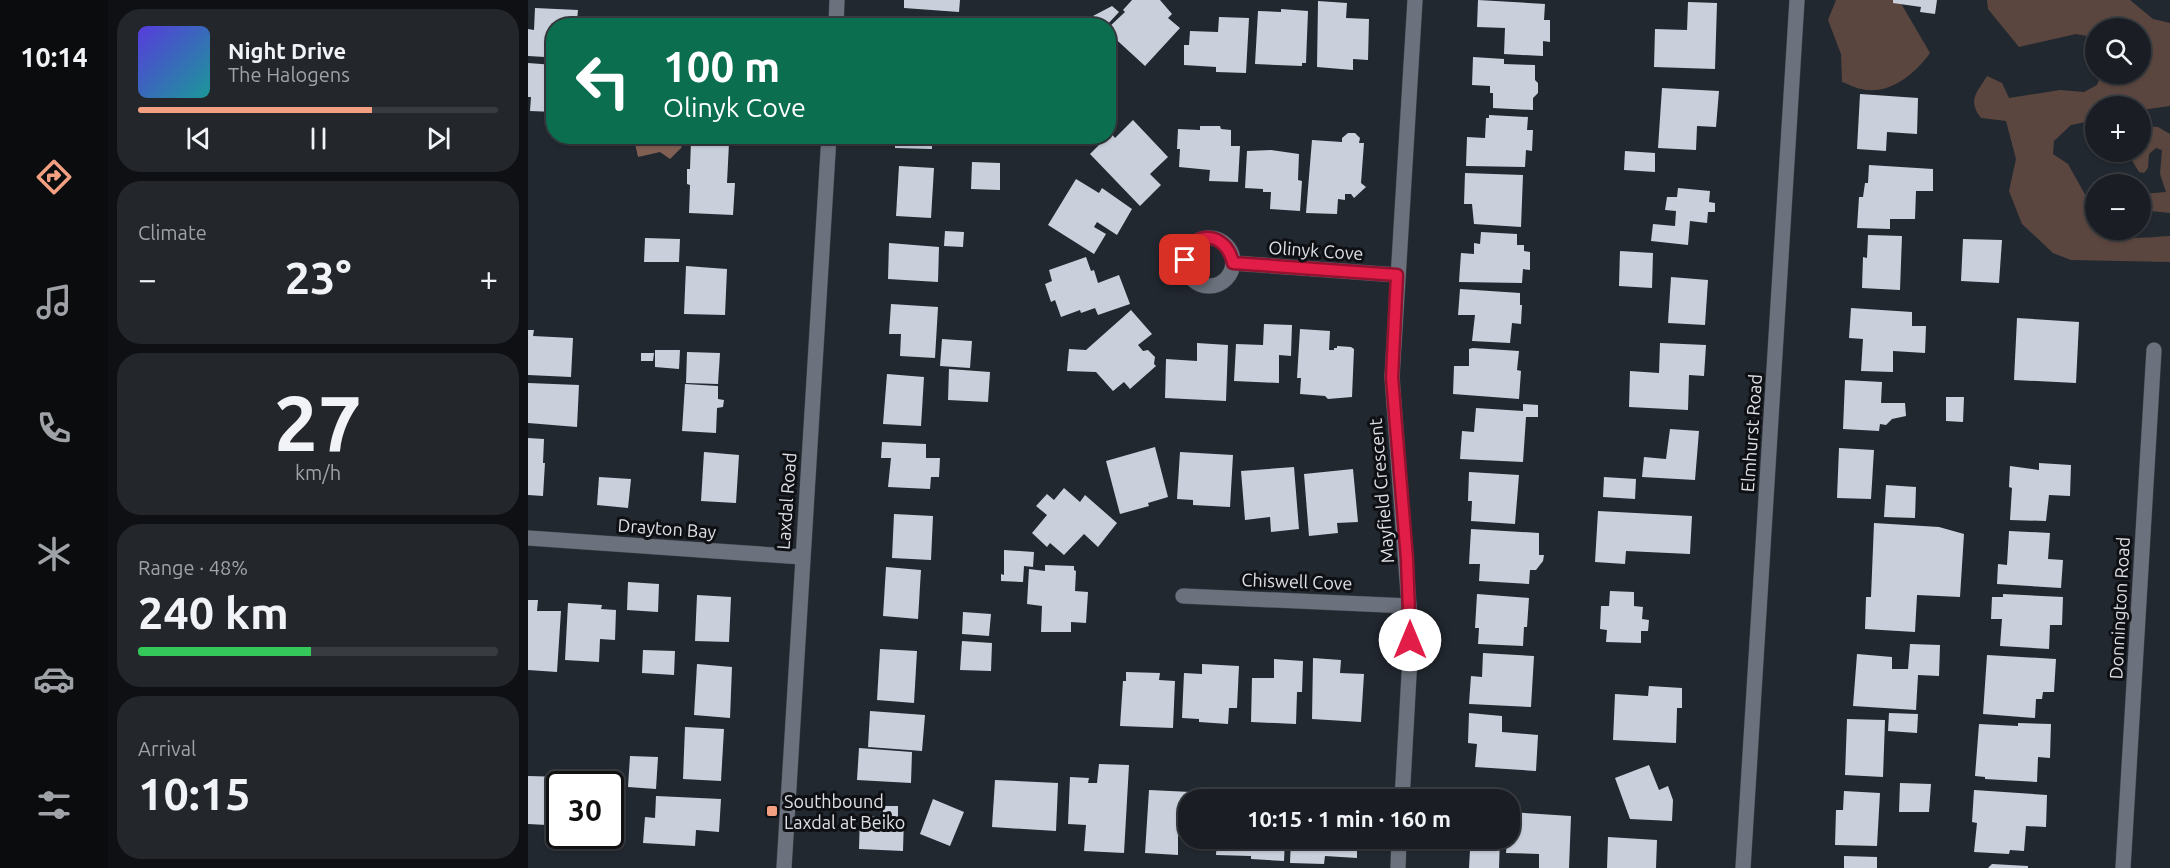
<!DOCTYPE html>
<meta charset="utf-8">
<style>
body{margin:0;font-family:Ubuntu,sans-serif;background:#23272c;color:#f1f3f6;height:100vh;display:flex;flex-direction:column;font-size:22px;white-space:nowrap}
*{box-sizing:border-box;margin:0}
p{font-size:20px;color:#9fa2a6}
.icon{flex:none;width:33px;height:33px;fill:none;stroke:currentColor;stroke-width:2;stroke-linecap:round;stroke-linejoin:round}
.map{position:relative;flex:1;overflow:hidden}
.panel{display:flex;flex-direction:column;gap:9px;padding:9px;background:#0e1014;width:420px}
.panel>*{flex:none}
.banner{position:absolute;left:18px;top:18px;width:570px;height:126px;border-radius:24px;box-shadow:0 2px 4px #0004,0 0 0 2px #383c41;background:#0b6e4f;color:#fff;overflow:hidden}
.buttons{position:absolute;left:1557px;top:18px;display:grid;gap:12px}
.buttons a{display:grid;place-items:center;width:66px;height:66px;border-radius:50%;background:#1a1e24;box-shadow:0 2px 4px #0004,0 0 0 2px #383c41;font-size:30px}
.speed{position:absolute;left:18px;top:771px;display:flex;gap:12px;font-size:30px;font-weight:700;text-align:center}
.speed>*{display:grid;place-content:center;width:78px;height:78px;border-radius:50%;background:#1a1e24;box-shadow:0 2px 4px #0004,0 0 0 2px #383c41;line-height:1}
.speed .limit{border:3px solid #111;border-radius:9px;background:#fff;color:#111}
.pin{position:absolute;display:grid;place-items:center;width:51px;height:51px;color:#fff;margin:-26px;border-radius:12px;box-shadow:0 3px 9px #0006}
.me{position:absolute;width:66px;margin:-33px;rotate:0deg;stroke-linejoin:round;filter:drop-shadow(0 0 4px #0008)}
.turn{display:flex;align-items:center;gap:21px;height:126px;padding:0 18px;font-size:27px}
.turn .icon{width:78px;height:78px;stroke-width:2.5}
.turn b{display:block;font-size:42px;line-height:51px}
.big{font-size:45px;font-weight:700;line-height:1.1}
.panel .tile{flex:1;display:flex;flex-direction:column;justify-content:center;gap:9px;min-width:0;padding:0 21px;border-radius:24px;background:#23272c}
.panel .dial{align-items:center;gap:0}
.dial b{font-size:78px;line-height:1}
.song{display:flex;align-items:center;gap:18px}
.cover{width:72px;height:72px;border-radius:9px;background:linear-gradient(135deg,hsl(250 70% 55%),hsl(180 70% 35%))}
.played{height:6px;border-radius:3px;background:linear-gradient(90deg,#f3a082 65%,#383c41 65%)}
.keys{display:flex;justify-content:space-around;direction:ltr}
.heat{display:flex;justify-content:space-between;align-items:center;font-size:33px;direction:ltr}
.charge{height:9px;border-radius:4px;background:linear-gradient(90deg,#34c759 48%,#383c41 0)}
.trip{position:absolute;left:650px;top:789px;width:342px;height:60px;border-radius:24px;background:#1a1e24;box-shadow:0 2px 4px #0004,0 0 0 2px #383c41;font-weight:700;line-height:60px;text-align:center}
main{display:flex;flex:1;min-height:0}
.menu{display:flex;flex-direction:column;width:108px;justify-content:space-around;align-items:center;background:#0a0c0e;color:#9fa2a6}
.menu .icon{width:42px;height:42px}
.menu .current{color:#f3a082}
.menu b{font-size:27px;color:#f1f3f6}
.map>svg:first-child{display:block}
.green{fill:#5a463f}
.water{fill:#816054}
.building{fill:#c9d0dc}
.lines{fill:none;stroke-linecap:round;stroke-linejoin:round}
.minor-casing{stroke:#3e4249;stroke-width:16}
.tertiary-casing{stroke:#3e4249;stroke-width:16}
.minor{stroke:#6c727d;stroke-width:15}
.tertiary{stroke:#6c727d;stroke-width:15}
.route-casing{stroke:#92132f;stroke-width:15}
.route{stroke:#e11d48;stroke-width:10}
.poi-dot{fill:#f3a082;stroke:#0e1014;stroke-width:2}
.labels{text-anchor:middle;dominant-baseline:central;stroke-width:6;stroke-linejoin:round;paint-order:stroke}
.street-label{font-size:18px;fill:#dde0e6;stroke:#0e1014}
.poi-label{font-size:18px;fill:#dde0e6;stroke:#0e1014;text-anchor:start}
</style>
<main>
<nav class="menu">
<b>10:14</b>
<svg class="icon current" aria-label="directions" viewBox="0 0 24 24"><path d="M12 3l9 9-9 9-9-9zM9 14v-3h6M13 9l2 2-2 2"/></svg>
<svg class="icon" aria-label="music" viewBox="0 0 24 24"><path d="M9 18V5l10-2v13"/><circle cx="6" cy="18" r="3"/><circle cx="16" cy="16" r="3"/></svg>
<svg class="icon" aria-label="phone" viewBox="0 0 24 24"><path d="M5 4h4l2 5-3 2q2 4 5 5l2-3 5 2v4C11 20 4 13 5 4z"/></svg>
<svg class="icon" aria-label="climate" viewBox="0 0 24 24"><path d="M12 3v18M4 7l16 10M4 17L20 7"/></svg>
<svg class="icon" aria-label="car" viewBox="0 0 24 24"><path d="M5 17H2v-5l4-1 3-4h7l3 4 3 1v5h-3M9 17h6M6 11h13"/><circle cx="7" cy="17" r="2"/><circle cx="17" cy="17" r="2"/></svg>
<svg class="icon" aria-label="filters" viewBox="0 0 24 24"><path d="M4 7h16M4 17h16"/><circle cx="9" cy="7" r="2"/><circle cx="15" cy="17" r="2"/></svg>
</nav>
<section class="panel">
<div class="tile">
<div class="song"><i class="cover"></i><div><b>Night Drive</b><p>The Halogens</p></div></div>
<div class="played"></div>
<div class="keys"><svg class="icon" aria-label="previous" viewBox="0 0 24 24"><path d="M18 5L8 12l10 7zM5 5v14"/></svg><svg class="icon" aria-label="pause" viewBox="0 0 24 24"><path d="M8 5v14M16 5v14"/></svg><svg class="icon" aria-label="next" viewBox="0 0 24 24"><path d="M6 5l10 7-10 7zM19 5v14"/></svg></div>
</div>
<div class="tile"><p>Climate</p>
<div class="heat"><a>−</a><b class="big">23°</b><a>+</a></div>
</div>
<div class="tile dial"><b>27</b><p>km/h</p></div>
<div class="tile"><p>Range · 48%</p><b class="big">240 km</b><div class="charge"></div></div>
<div class="tile"><p>Arrival</p><b class="big">10:15</b></div>
</section>
<div class="map">
<svg width="1642" height="868" viewBox="0 0 1642 868">
<rect width="100%" height="100%" fill="#222830"/>
<g class="green">
<path d="M1308 0H1371L1402 53C1387 74 1361 96 1333 89 1327 88 1320 84 1314 82L1313 54 1300 20Z"/>
<path d="M1459 0H1602L1625 19 1642 23V106L1613 110 1612 106H1568L1567 120 1543 125 1526 141 1525 154 1540 164 1559 198 1558 216 1563 228C1594 241 1610 238 1642 236V262L1543 260 1525 253 1494 224 1481 191 1488 159 1478 121 1453 118C1439 100 1449 93 1459 76L1474 83 1481 98 1532 90 1556 92 1569 85 1573 74H1612V28H1568L1567 44 1559 36 1548 34 1491 47 1460 9Z"/>
<path d="M1613 126 1630 127 1642 134V213L1613 210V194L1638 192 1632 174 1634 150 1628 148 1621 154 1620 168 1616 173 1611 172 1599 152H1612Z"/>
</g>
<path class="water" d="M119 137H142L154 147 142 159 132 152 110 157 106 139Z"/>
<g class="building">
<path d="M376 0H432L431 12 376 8Z"/>
<path d="M604 0H632L644 14 640 18 652 28 617 66 580 32V28L597 12 595 10Z"/>
<path d="M950 0 1017 4 1016 20H1022V42L1015 41V56L976 54 977 28 949 27Z"/>
<path d="M1365 0H1409L1407 14 1392 12 1393 7 1365 3Z"/>
<path d="M790 1 819 3 818 18 841 19 840 60 825 59V70L789 67Z"/>
<path d="M1160 2 1189 3 1187 69 1126 67 1127 29 1159 30Z"/>
<path d="M584 6 591 12 578 26H575L565 16Z"/>
<path d="M7 8 50 10 49 20 53 26H26V52H17V57L0 56V29L6 30Z"/>
<path d="M753 9 780 11 778 63H774V66L727 64 730 11 753 12Z"/>
<path d="M691 17 721 18 718 73 688 72V67L656 65V45H661L662 31 690 32Z"/>
<path d="M162 20 191 21V26H162Z"/>
<path d="M945 57 976 59V64L1007 65V80L1010 83V93L1005 98V110L965 108V93H962V86L944 85Z"/>
<path d="M0 63 26 65V112L2 111 3 97H0Z"/>
<path d="M1134 88 1191 91 1188 127 1169 126 1168 150 1130 148Z"/>
<path d="M1332 94 1390 98 1389 134 1359 132 1358 151 1329 149Z"/>
<path d="M961 115 1000 117 999 130H1005L1004 151 998 150 997 167 938 166 939 137 957 138 958 118H961Z"/>
<path d="M605 120 640 157 622 174 633 185 612 206 562 154 583 133 587 138Z"/>
<path d="M672 126H692L693 129 703 130V146H712L710 182 681 181 682 170 651 167 652 149H649L650 129 672 130Z"/>
<path d="M820 133H827L832 138 831 143H836L833 183 838 187 826 198 823 194H817V200L810 199 809 214 778 213 784 140 814 142V138Z"/>
<path d="M367 136H407V146H404V149L367 148Z"/>
<path d="M163 141 201 143 199 183H207L205 215 161 213 162 185 159 184V169H162Z"/>
<path d="M743 150 771 154 770 180 774 181 772 211 742 209 743 192H735V189L717 188 719 151Z"/>
<path d="M1097 151 1127 153V172L1096 170Z"/>
<path d="M444 162 472 163V190L443 189Z"/>
<path d="M1341 165 1405 169V191H1388L1387 219H1362V229L1329 228 1331 197H1335L1337 183H1340Z"/>
<path d="M371 166 406 168 403 218 368 216Z"/>
<path d="M937 173 995 175 993 227 946 224 944 204H936Z"/>
<path d="M548 179 571 193 574 188 604 209 589 235 569 222 566 227 578 234 566 254 520 225Z"/>
<path d="M1150 188 1182 191 1181 202 1187 203V212H1180L1179 223 1162 221 1160 245 1123 241 1125 224 1147 226 1148 211 1137 210 1139 197H1149Z"/>
<path d="M417 231 436 232 435 247 416 246Z"/>
<path d="M953 232 989 234V245H996V251L1002 252V270L995 269 994 283 931 282 933 253 946 254V243L952 244Z"/>
<path d="M1340 235 1374 236 1372 290 1334 288 1335 257 1339 258Z"/>
<path d="M117 238 152 239 151 262H116Z"/>
<path d="M1435 239 1474 240 1471 283 1433 281Z"/>
<path d="M361 243 411 247 410 282 360 279Z"/>
<path d="M1092 251 1125 253 1124 288 1091 286Z"/>
<path d="M558 257 563 271 566 270 570 283 591 275 602 304 570 315 567 308 553 313 552 310 533 317 527 300 523 302 517 284 524 281 521 270Z"/>
<path d="M158 266 199 269 197 315 156 314Z"/>
<path d="M1143 277 1180 280 1177 325 1140 323Z"/>
<path d="M932 289 992 293V305H994L993 324 984 323 982 343 944 341 947 315H930Z"/>
<path d="M363 304 410 307 407 358 372 356 373 334H361Z"/>
<path d="M1323 308 1384 312V326H1398L1397 353 1365 351V372L1333 371 1335 339 1321 338Z"/>
<path d="M603 310 624 334 610 345 615 351 620 350 627 357 626 364 628 366 602 389 596 382 585 391 568 372 539 371 541 349 558 350Z"/>
<path d="M1489 318 1551 322 1548 383 1486 380Z"/>
<path d="M736 324 764 325 763 356 751 355V383L706 381 708 344 735 345Z"/>
<path d="M772 329 802 331 801 350H806V348H809V346L823 347 826 349 824 397 800 399 797 396 772 394 773 378H769Z"/>
<path d="M0 330H6L5 336 45 338 43 377 0 375Z"/>
<path d="M414 339 444 341 442 368 412 366Z"/>
<path d="M669 343 700 345 698 401 637 398 638 359 669 361Z"/>
<path d="M1132 343 1178 345 1176 376 1161 375 1160 410 1101 407 1102 371 1131 373Z"/>
<path d="M945 348 991 351 989 370 993 371 991 399 925 394 926 366H941V349Z"/>
<path d="M127 350H152L151 369 127 367Z"/>
<path d="M159 352 192 353 190 384 158 383Z"/>
<path d="M113 353H126L125 361H113Z"/>
<path d="M421 369 462 372 460 402 420 400Z"/>
<path d="M359 374 396 377 393 426 355 424Z"/>
<path d="M1317 380 1354 382 1353 403H1377L1378 416 1364 419 1358 425 1352 424 1351 431 1315 429Z"/>
<path d="M0 383 51 385 49 427 0 423Z"/>
<path d="M157 384 190 386V399L196 400 195 407 189 408 188 433 154 431Z"/>
<path d="M1418 397H1436L1435 422 1418 421Z"/>
<path d="M995 404 1010 405V417H998L995 462 932 459 934 431 946 432 948 408 995 411Z"/>
<path d="M1142 429 1171 431 1167 480 1114 477 1116 457 1138 459Z"/>
<path d="M0 438 16 439 15 463H17L15 496 0 495Z"/>
<path d="M354 442 398 444V458H412L411 477H403L402 489 360 487 363 458H353Z"/>
<path d="M627 447 640 497 620 503 621 506 592 514 578 461Z"/>
<path d="M1311 448 1346 450 1343 499 1309 498Z"/>
<path d="M176 452 211 455 208 503 173 501Z"/>
<path d="M652 452 705 455 702 507 665 505V500L649 499Z"/>
<path d="M1511 463 1543 465 1542 496 1521 495 1518 521 1482 520 1484 488 1481 487 1482 466 1511 470Z"/>
<path d="M766 467 771 529 743 532 742 517 717 520 713 471Z"/>
<path d="M825 469 830 522 809 523 810 533 781 536 776 474Z"/>
<path d="M941 472 991 475 987 524 943 521 944 501H940Z"/>
<path d="M71 477 103 479 100 508 69 505Z"/>
<path d="M1076 477 1108 479 1107 499 1075 497Z"/>
<path d="M1358 485 1388 487 1387 518 1356 517Z"/>
<path d="M536 488 552 502 557 495 589 523 570 547 556 534 536 555 522 543 519 547 504 533 519 515 508 506 519 494 526 500Z"/>
<path d="M1070 511 1164 516 1162 554 1098 551 1097 564 1067 562Z"/>
<path d="M366 514 405 516 403 560 364 558Z"/>
<path d="M1346 523 1411 527 1436 534 1432 597 1389 595 1387 632 1337 629 1338 597H1343Z"/>
<path d="M943 529 1011 533V555H1016L1015 561 1008 570H1002L1001 584 951 581 952 564H941Z"/>
<path d="M1481 531 1522 533 1520 559 1535 560 1533 588 1469 584 1470 564 1479 565Z"/>
<path d="M476 550 506 552 505 567 496 566 495 582 473 581V574L476 575Z"/>
<path d="M517 565 546 566V570L548 571 547 591 560 592 558 623 543 622V632H513L514 606 499 604 501 569 517 571Z"/>
<path d="M358 567 393 570 390 619 355 616Z"/>
<path d="M100 582 131 584 130 612 99 610Z"/>
<path d="M1082 591 1106 592V606L1115 607 1114 619 1121 620 1120 631H1113V643L1078 642 1079 630 1072 629 1073 606H1081Z"/>
<path d="M949 594 1001 598 999 627H996L995 646 950 644 951 628H947Z"/>
<path d="M1475 594 1535 597 1534 625H1522L1521 649 1472 646 1474 619H1463L1464 597H1475Z"/>
<path d="M169 595 203 597 201 642 167 641Z"/>
<path d="M0 600H10L9 611H33L29 672 0 670Z"/>
<path d="M40 603 74 605 73 609 88 610 87 640 72 639 71 662 37 660Z"/>
<path d="M435 612 463 614 461 636 434 634Z"/>
<path d="M434 641 464 643 463 671 432 670Z"/>
<path d="M1382 644 1412 645 1411 676 1390 675 1388 710 1325 706 1329 654 1364 657V669H1380Z"/>
<path d="M352 649 389 651 386 703 349 700Z"/>
<path d="M115 650 147 651 146 675 114 673Z"/>
<path d="M955 653 1006 656 1003 707 941 704 943 676 954 677Z"/>
<path d="M1459 655 1528 659 1526 692H1515L1514 699H1508L1507 718 1455 714Z"/>
<path d="M785 658 813 660 812 673 836 674 833 722 784 719Z"/>
<path d="M746 659 775 661 774 692H769L768 724 723 722 724 678H746Z"/>
<path d="M169 664 204 667 202 718 166 715Z"/>
<path d="M674 664 711 666 709 708H701L700 724 671 722V719L654 718 656 673 674 674Z"/>
<path d="M598 672 632 673 631 680 647 681 645 728 592 726 595 681H598Z"/>
<path d="M1121 686 1154 688V708H1149L1148 743 1085 740 1087 694 1120 696Z"/>
<path d="M342 711 397 715 394 751 340 747Z"/>
<path d="M941 713 974 716V732L1010 735 1008 771 947 767 949 744 940 743Z"/>
<path d="M1361 713 1390 714 1389 733 1360 731Z"/>
<path d="M1319 719 1357 720 1355 777 1317 775Z"/>
<path d="M1490 723 1523 724 1522 758 1510 757 1509 782 1457 779V777L1447 776 1451 724 1490 726Z"/>
<path d="M157 727 196 729 193 781 155 779Z"/>
<path d="M331 748 384 752 383 783 329 780Z"/>
<path d="M102 756 130 757 128 789 100 787Z"/>
<path d="M571 764 601 765 596 853 556 851 558 825 540 824 542 777 561 778 560 783H569Z"/>
<path d="M1121 765 1131 790 1140 786 1145 800 1144 821 1102 819 1087 778Z"/>
<path d="M0 776 37 777 36 784H32V822L20 821 19 825 0 824Z"/>
<path d="M43 777 94 781 91 826 82 825V784H43Z"/>
<path d="M467 780 530 783 528 831 464 827Z"/>
<path d="M1372 783 1403 784 1401 812H1371Z"/>
<path d="M621 790 684 793V800H660V837L650 836V855L617 853Z"/>
<path d="M1446 790 1519 795 1518 827 1498 826 1496 851 1482 850 1481 854 1446 852 1449 823 1444 822Z"/>
<path d="M1316 791 1352 793 1349 846 1307 845 1308 810H1315Z"/>
<path d="M691 793 730 794V800H691Z"/>
<path d="M128 796 193 799 191 832 168 830 167 846 115 843 117 817 127 818Z"/>
<path d="M405 799 436 812 422 846 392 834Z"/>
<path d="M355 806H370V818H376L375 851 331 849 332 816 355 817Z"/>
<path d="M981 812 1043 816 1041 868H1011V854L978 853 979 838H981Z"/>
<path d="M1080 837 1129 840 1128 868H1079Z"/>
<path d="M689 838H757L756 861 723 859V856L688 855Z"/>
<path d="M763 838H833V842H829V858L797 856 796 864 762 863Z"/>
<path d="M913 838H972L971 868H941L942 850 913 848Z"/>
<path d="M1316 856 1349 857V868H1316Z"/>
<path d="M1464 864 1500 866V868H1460Z"/>
</g>
<g class="lines">
<defs>
<g id="minor">
<path d="M308 26 309 0"/>
<circle cx="681" cy="262" r="24"/>
<path d="M705 263 869 275"/>
<path d="M0 538 274 557"/>
<path d="M655 596 881 606"/>
<path d="M874 800 882 657 881 606 864 377 887 0"/>
<path d="M256 868 301 136"/>
<path d="M870 868 871 838"/>
<path d="M1595 868 1626 350"/>
</g>
<path id="tertiary" d="M1215 868 1269 0"/>
</defs>
<use href="#minor" class="minor-casing"/>
<use href="#tertiary" class="tertiary-casing"/>
<use href="#minor" class="minor"/>
<use href="#tertiary" class="tertiary"/>
</g>
<g class="lines">
<defs>
<path id="route" d="M657 260C664 229 698 231 705 263L869 275 864 377 879 559 882 640"/>
</defs>
<use href="#route" class="route-casing"/>
<use href="#route" class="route"/>
</g>
<rect class="poi-dot" x="238" y="805" width="12" height="12" rx="3"/>
<g class="labels">
<g class="street-label">
<text transform="translate(788 250) rotate(4)">Olinyk Cove</text>
<text transform="translate(1223 433) rotate(-86)">Elmhurst Road</text>
<text transform="translate(853 491) rotate(-95)">Mayfield Crescent</text>
<text transform="translate(258 501) rotate(-86)">Laxdal Road</text>
<text transform="translate(139 528) rotate(4)">Drayton Bay</text>
<text transform="translate(769 581) rotate(2)">Chiswell Cove</text>
<text transform="translate(1591 608) rotate(-87)">Donnington Road</text>
</g>
<g class="poi-label">
<text x="256" y="801">Southbound<tspan x="256" dy="21">Laxdal at Beiko</tspan></text>
</g>
</g>
</svg>
<div class="buttons">
<a><svg class="icon" aria-label="search" viewBox="0 0 24 24"><circle cx="10" cy="10" r="6"/><path d="M15 15l6 6"/></svg></a>
<a>+</a>
<a>−</a>
</div>
<div class="speed"><div class="limit">30</div></div>
<div class="pin" style="left:657px;top:260px;background:#d93025"><svg class="icon" aria-label="arrive" viewBox="0 0 24 24"><path d="M6 21V4h12l-3 4 3 4H6"/></svg></div>
<svg class="me" style="left:882px;top:640px" viewBox="-20 -20 40 40"><circle r="19" fill="#fff"/><path d="M0-13L10 11 0 6-10 11z" fill="#e11d48"/></svg>
<div class="trip">10:15 · 1 min · 160 m</div>
<div class="banner">
<div class="turn"><svg class="icon" aria-label="left" viewBox="0 0 24 24"><path d="M17 20v-9H6M10 6l-5 5 5 5"/></svg><div><b>100 m</b>Olinyk Cove</div></div>
</div>
</div>
</main>
